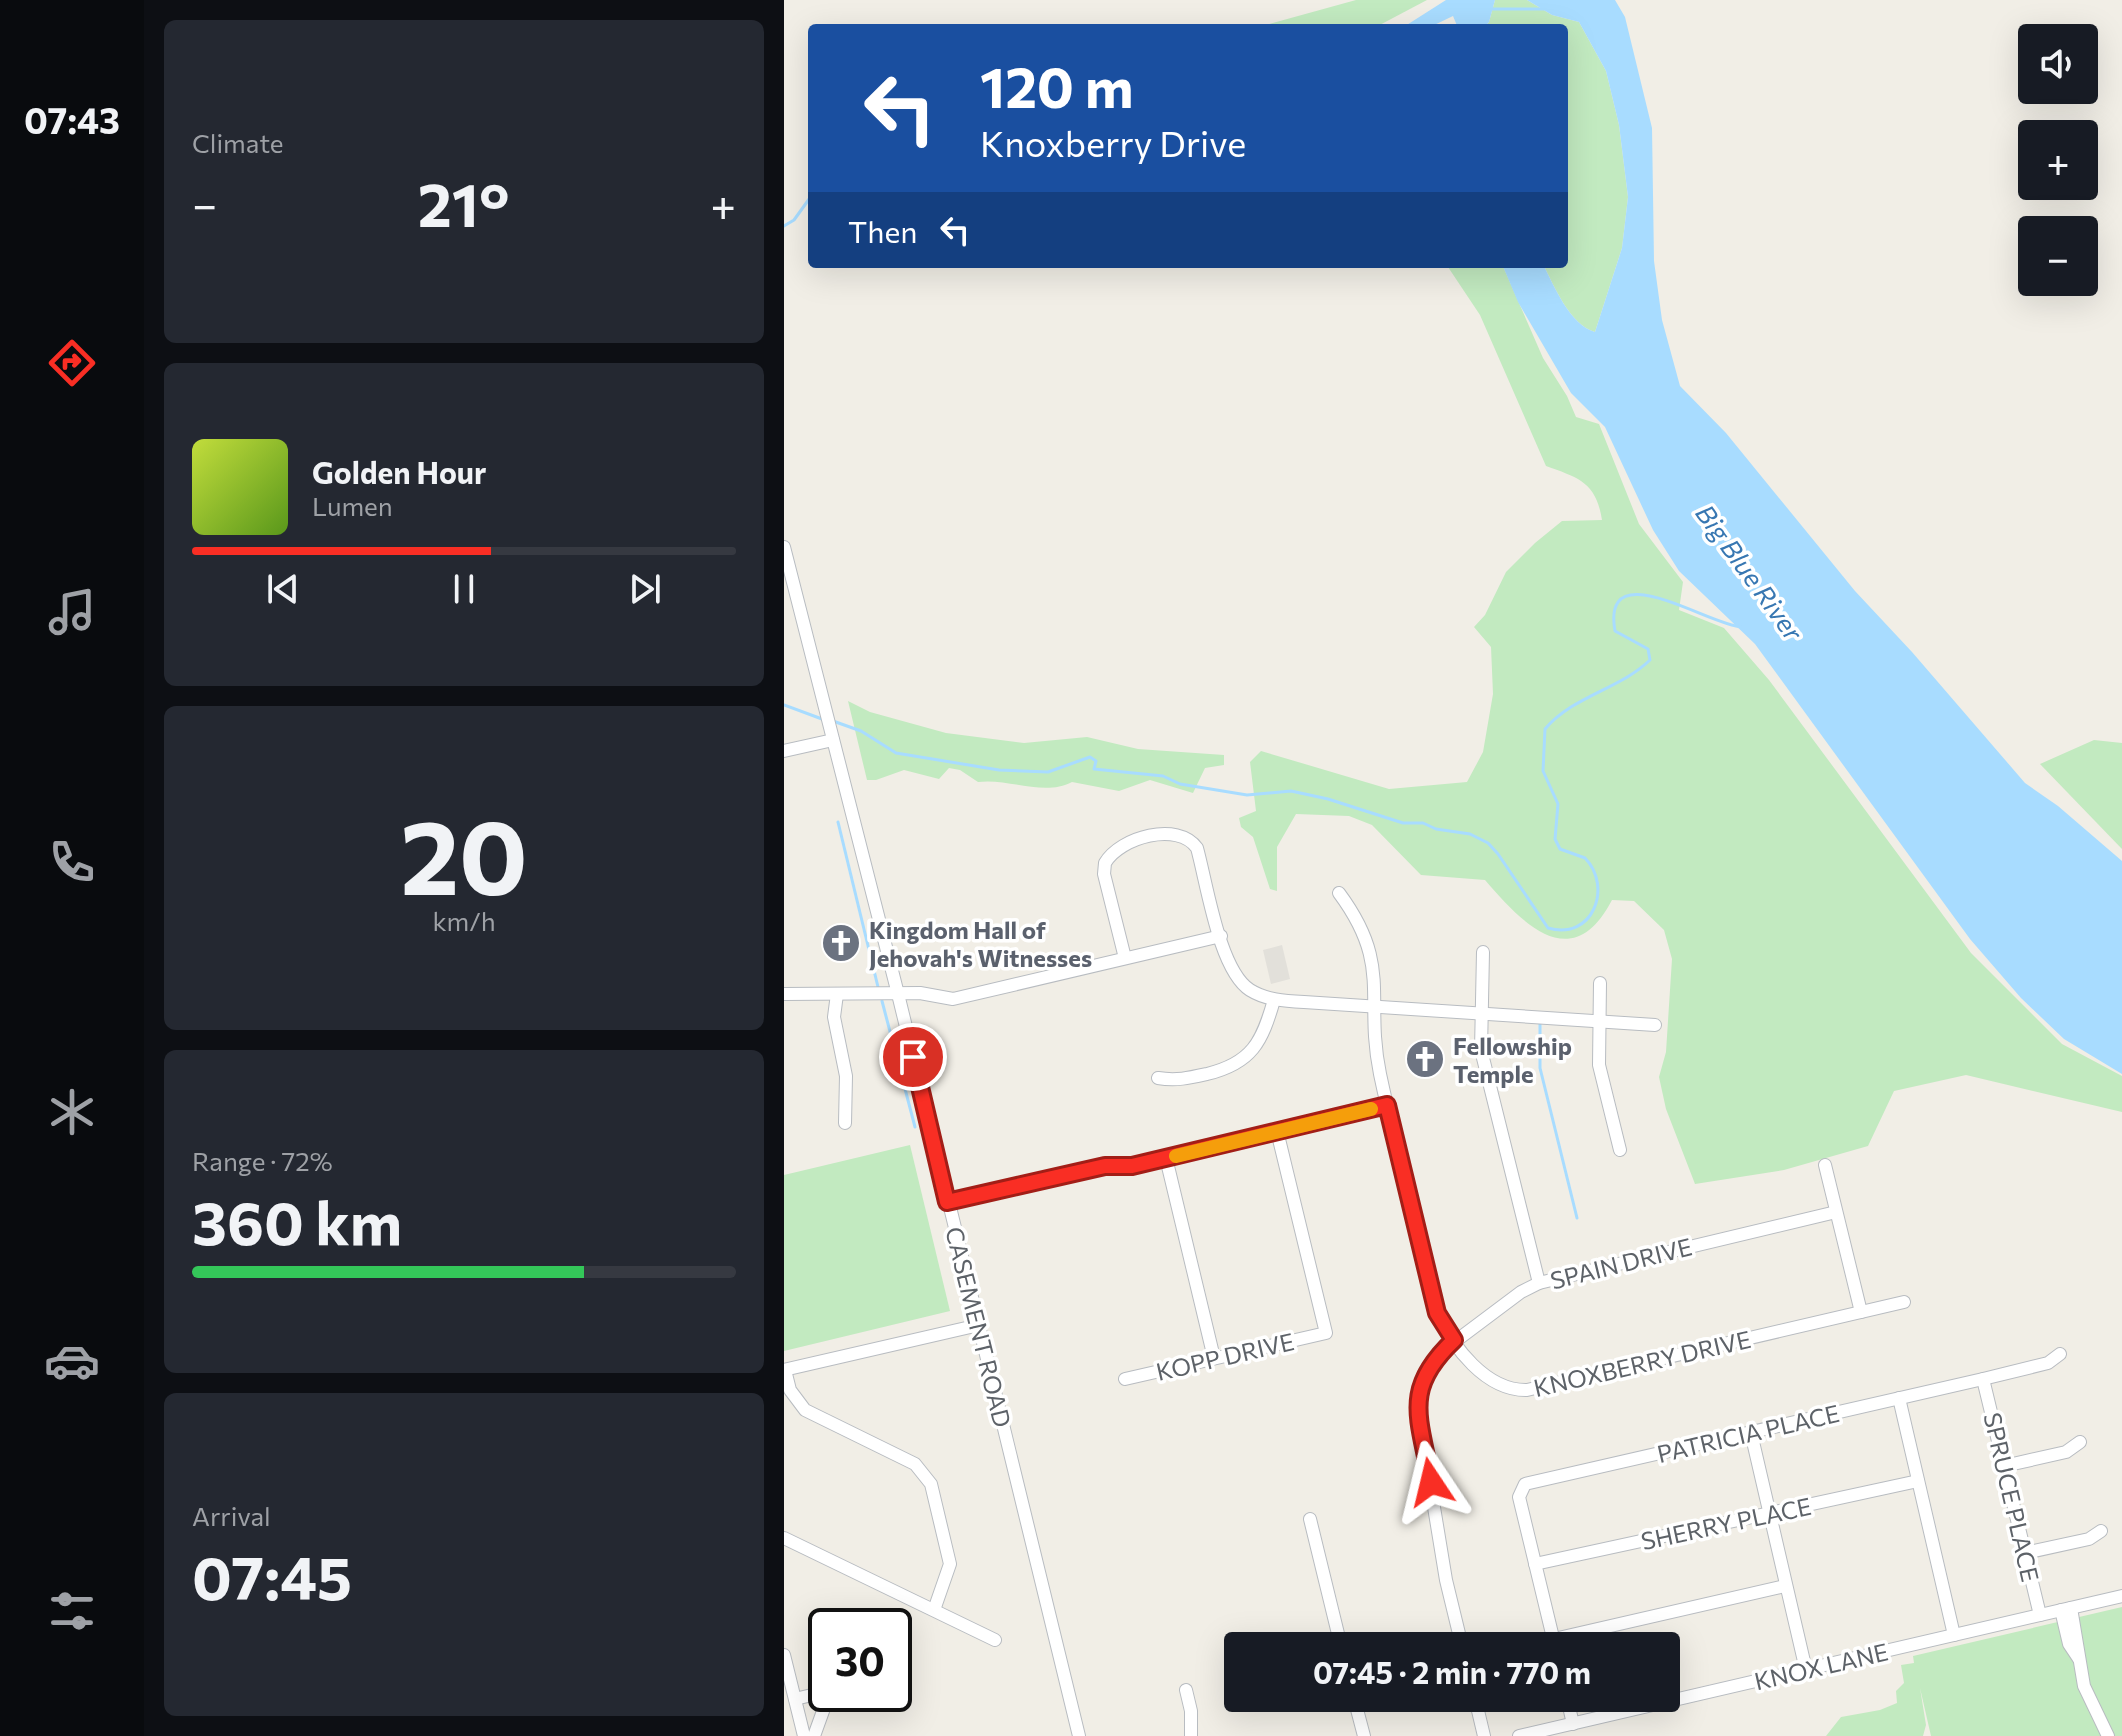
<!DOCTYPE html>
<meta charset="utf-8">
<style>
body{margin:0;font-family:Commissioner,sans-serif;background:#242831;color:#f1f3f6;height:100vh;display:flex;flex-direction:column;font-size:30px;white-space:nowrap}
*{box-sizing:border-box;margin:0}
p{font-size:26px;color:#9ea1a6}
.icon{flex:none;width:44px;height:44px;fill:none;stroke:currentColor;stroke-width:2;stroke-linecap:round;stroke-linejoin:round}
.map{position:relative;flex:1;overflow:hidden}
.details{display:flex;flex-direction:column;gap:20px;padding:20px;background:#0d0f14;width:640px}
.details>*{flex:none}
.hud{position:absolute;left:24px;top:24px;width:760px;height:244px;border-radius:8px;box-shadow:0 8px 32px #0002;background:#1a4fa0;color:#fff;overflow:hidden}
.tools{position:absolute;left:1234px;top:24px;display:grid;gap:16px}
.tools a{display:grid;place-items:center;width:80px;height:80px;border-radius:8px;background:#171b24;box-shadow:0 8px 32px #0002;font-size:40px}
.speed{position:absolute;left:24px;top:1608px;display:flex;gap:16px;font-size:40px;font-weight:700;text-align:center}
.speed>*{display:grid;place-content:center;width:104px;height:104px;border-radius:50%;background:#171b24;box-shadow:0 8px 32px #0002;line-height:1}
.speed .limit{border:4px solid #111;border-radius:12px;background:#fff;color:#111}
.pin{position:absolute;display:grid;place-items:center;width:68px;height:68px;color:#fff;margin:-34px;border:4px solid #fff;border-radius:50%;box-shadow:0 2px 8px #0007}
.me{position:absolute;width:88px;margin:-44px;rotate:350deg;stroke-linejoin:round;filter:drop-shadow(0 0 6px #0008)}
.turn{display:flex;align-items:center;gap:28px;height:168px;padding:0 40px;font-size:36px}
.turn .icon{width:104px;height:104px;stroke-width:2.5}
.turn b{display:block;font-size:56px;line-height:68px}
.then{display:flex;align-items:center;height:76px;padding:0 40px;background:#0003;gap:16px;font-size:30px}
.big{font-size:60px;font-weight:700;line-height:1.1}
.details .card{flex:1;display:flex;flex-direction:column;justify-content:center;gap:12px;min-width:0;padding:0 28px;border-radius:12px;background:#242831}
.details .dial{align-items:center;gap:0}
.dial b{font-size:104px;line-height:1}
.song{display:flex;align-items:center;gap:24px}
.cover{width:96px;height:96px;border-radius:12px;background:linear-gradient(135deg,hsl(70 70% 55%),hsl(90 70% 35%))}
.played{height:8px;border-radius:4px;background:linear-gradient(90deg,#f92e24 55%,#363941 55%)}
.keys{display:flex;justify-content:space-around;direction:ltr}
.heat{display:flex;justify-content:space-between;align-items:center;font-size:44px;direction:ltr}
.charge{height:12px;border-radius:6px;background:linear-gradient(90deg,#34c759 72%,#363941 0)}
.trip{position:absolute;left:440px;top:1632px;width:456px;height:80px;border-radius:8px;background:#171b24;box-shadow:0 8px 32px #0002;font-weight:700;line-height:80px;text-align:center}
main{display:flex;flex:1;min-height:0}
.dock{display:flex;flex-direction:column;width:144px;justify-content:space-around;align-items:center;background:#090b0e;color:#9ea1a6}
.dock .icon{width:56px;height:56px}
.dock .active{color:#f92e24}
.dock b{font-size:36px;color:#f1f3f6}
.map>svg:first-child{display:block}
.industrial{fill:#e2e0da}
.green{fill:#c2eac0}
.water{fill:#a8dcff}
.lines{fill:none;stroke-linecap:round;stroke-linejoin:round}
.stream{stroke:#a8dcff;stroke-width:3}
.minor-casing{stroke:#b8bcc1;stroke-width:14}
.minor{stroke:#fff;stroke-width:12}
.route-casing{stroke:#a21e17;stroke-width:20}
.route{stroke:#f92e24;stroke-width:14}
.slow{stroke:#f59e0b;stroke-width:14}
.labels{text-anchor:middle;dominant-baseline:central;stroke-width:7;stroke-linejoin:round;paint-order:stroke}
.worship-label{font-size:24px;font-weight:bold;fill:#5b616d;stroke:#fff;text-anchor:start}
.street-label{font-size:24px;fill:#5d6268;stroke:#fff}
.water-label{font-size:26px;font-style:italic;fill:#3777b2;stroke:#fff}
</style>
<main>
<nav class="dock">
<b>07:43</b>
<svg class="icon active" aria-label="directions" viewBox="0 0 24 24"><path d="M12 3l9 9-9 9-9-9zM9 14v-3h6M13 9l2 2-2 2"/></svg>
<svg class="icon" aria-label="music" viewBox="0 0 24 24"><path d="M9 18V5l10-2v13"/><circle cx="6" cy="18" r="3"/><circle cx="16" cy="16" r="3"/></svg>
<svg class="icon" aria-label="phone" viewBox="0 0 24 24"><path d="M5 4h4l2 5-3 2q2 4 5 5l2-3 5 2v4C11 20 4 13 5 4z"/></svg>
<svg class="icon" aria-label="climate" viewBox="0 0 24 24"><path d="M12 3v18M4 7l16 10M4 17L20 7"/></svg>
<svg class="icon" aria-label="car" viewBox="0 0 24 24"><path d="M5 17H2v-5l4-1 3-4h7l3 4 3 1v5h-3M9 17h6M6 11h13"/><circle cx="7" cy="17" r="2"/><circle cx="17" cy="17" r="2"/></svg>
<svg class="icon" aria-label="filters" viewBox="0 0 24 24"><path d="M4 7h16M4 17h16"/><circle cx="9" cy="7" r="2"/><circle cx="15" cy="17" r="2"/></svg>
</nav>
<section class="details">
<div class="card"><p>Climate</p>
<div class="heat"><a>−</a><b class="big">21°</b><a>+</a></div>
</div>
<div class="card">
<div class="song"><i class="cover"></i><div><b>Golden Hour</b><p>Lumen</p></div></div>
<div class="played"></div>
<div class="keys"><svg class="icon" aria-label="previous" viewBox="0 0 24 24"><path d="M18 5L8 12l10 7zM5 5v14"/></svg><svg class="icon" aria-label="pause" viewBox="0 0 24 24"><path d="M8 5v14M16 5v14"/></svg><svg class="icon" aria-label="next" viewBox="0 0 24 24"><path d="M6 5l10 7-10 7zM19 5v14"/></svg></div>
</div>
<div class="card dial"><b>20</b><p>km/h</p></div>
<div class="card"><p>Range · 72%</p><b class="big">360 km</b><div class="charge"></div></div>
<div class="card"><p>Arrival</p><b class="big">07:45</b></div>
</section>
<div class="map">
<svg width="1338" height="1736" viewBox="0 0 1338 1736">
<rect width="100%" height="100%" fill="#f1eee6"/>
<path class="industrial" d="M498 945 506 979 487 984 479 950Z"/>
<g class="green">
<path d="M572 0H643L590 28H471Z"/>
<path d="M711 0H743L768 15 795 22 822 71 835 125 844 197 838 248 811 332C786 325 770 286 759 264H780V28H700L705 22Z"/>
<path d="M662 264H718L759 358 783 396 792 417 815 424 855 524 899 582 895 610 940 628 985 680 1187 953 1278 1044 1338 1076V1112L1182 1075 1110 1091 1084 1146 1000 1170 911 1184 882 1109 875 1077 882 1052 888 959 880 930 850 901 828 900C788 977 738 923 701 880L637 875 588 825 565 816 512 814 493 847V891L486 889 469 837 457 827 455 818 472 811 466 762 477 751 605 789 683 782 699 752 709 694 707 647 690 627 701 615 722 572 751 543 778 521 818 520C812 482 795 478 762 466L696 315Z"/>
<path d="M64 701 86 712 162 733 240 743 303 737 354 749 440 755V765L421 768 409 793 366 780 335 791 288 782C260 797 225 778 194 782L176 770 165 768 155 779 120 770 92 780H83Z"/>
<path d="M1310 740 1338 743V849L1256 764Z"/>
<path d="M126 1145 166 1311 0 1351V1175Z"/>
<path d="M1338 1607V1736H1147L1136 1688 1142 1725 1139 1736H1042L1057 1717 1096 1710 1113 1703 1112 1691 1120 1683 1117 1665 1130 1663 1129 1656Z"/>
</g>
<g class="water">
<path d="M662 0H711L705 22 700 28H674L669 16 644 28H618Z"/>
<path d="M743 0H831L841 17 868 128 870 261 878 320 896 386 942 433 1071 591 1128 652 1241 783 1274 806 1338 861V1074L1280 1039 1237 998 1186 939 971 644 895 571 869 530 821 427 787 393 734 302 718 264H759C770 286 786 325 811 332L838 248 844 197 835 125 822 71 795 22 768 15Z"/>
</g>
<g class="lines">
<g class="stream">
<path d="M707 9H760"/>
<path d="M442 27 443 28"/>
<path d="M0 226 10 220 28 195"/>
<path d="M0 705 38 719"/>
<path d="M49 721 77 731 112 753 215 770 264 772 306 757 312 761 310 769 379 776 396 784 463 795 507 791 544 799 619 823H639L652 829 686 834 704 843 714 854 764 928C809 941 829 887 801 858L776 849 771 839 774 804 759 771 761 729C789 696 836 689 866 660L864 649 831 631C817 552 926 626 958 627"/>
<path d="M54 822 94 987"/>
<path d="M98 1001 131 1127"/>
<path d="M756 1023V1068L793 1218"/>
</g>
<defs>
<g id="minor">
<path d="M0 547 114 994 295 1736"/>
<path d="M0 751 49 740"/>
<path d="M555 893C609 966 580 996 596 1074 613 1154 634 1233 653 1313 669 1347 702 1391 743 1390L1120 1302"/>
<path d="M699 952 697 1050 755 1283"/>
<path d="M341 958 320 874 321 863C336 837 394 821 413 848 423 884 435 970 466 990 482 1000 501 1001 520 1002L871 1025"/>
<path d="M816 983 815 1065 836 1150"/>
<path d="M0 994 136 993 169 999 437 936"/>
<path d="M53 994 50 1017 62 1076 61 1123"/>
<path d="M374 1078C392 1081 405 1078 423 1074 468 1063 478 1042 490 1000"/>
<path d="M382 1158 430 1358"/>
<path d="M1041 1165 1077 1312"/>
<path d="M163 1202 321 1166H348L603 1105"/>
<path d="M0 1370 195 1325"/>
<path d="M1 1370 6 1390 21 1410 131 1464 147 1484 166 1564 150 1610"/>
<path d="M341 1379 542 1333 493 1131"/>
<path d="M1199 1379 1256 1615"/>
<path d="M1115 1398 1170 1635"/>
<path d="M967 1433 1022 1670"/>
<path d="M1220 1466 1282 1452 1296 1442"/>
<path d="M526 1519 557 1646"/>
<path d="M0 1538 211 1640"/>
<path d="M1241 1553 1305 1539 1317 1531"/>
<path d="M751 1564 1134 1481"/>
<path d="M1287 1608 1300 1686 1324 1736"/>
<path d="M1277 1610 1285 1644 1295 1659"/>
<path d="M770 1639 1001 1586"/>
<path d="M678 1646 662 1580 633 1404 641 1371 657 1352 737 1292 755 1283 1052 1212"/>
<path d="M771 1646 735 1497 741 1484 1199 1379 1264 1363 1276 1354"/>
<path d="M0 1655 20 1736"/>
<path d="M402 1690 407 1711V1736"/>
<path d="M570 1698 580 1736"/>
<path d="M691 1698 700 1736"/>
<path d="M783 1698 789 1724"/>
<path d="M11 1699 32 1694 43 1700 30 1736"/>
<path d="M735 1736 1338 1596"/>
</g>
</defs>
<use href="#minor" class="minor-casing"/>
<use href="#minor" class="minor"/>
</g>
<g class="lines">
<defs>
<path id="route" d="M129 1057 163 1202 321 1166H348L603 1105 653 1313 670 1340C617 1390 636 1418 647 1482"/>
</defs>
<use href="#route" class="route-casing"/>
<use href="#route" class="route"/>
<path class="slow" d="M392 1156 587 1109"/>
</g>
<defs>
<symbol id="church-disc" viewBox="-11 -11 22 22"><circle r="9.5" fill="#6b7280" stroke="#fff"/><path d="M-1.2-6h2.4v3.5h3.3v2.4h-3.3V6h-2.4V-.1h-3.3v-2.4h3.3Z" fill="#fff"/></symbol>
</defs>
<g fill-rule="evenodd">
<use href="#church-disc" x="35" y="921" width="44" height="44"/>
<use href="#church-disc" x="619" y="1037" width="44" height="44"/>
</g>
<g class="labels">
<g class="worship-label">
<text x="85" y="929">Kingdom Hall of<tspan x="85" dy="28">Jehovah's Witnesses</tspan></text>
<text x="669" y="1045">Fellowship<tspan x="669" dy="28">Temple</tspan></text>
</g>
<g class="street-label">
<text transform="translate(837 1263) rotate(-14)">SPAIN DRIVE</text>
<text transform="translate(195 1327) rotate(76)">CASEMENT ROAD</text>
<text transform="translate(441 1356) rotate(-13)">KOPP DRIVE</text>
<text transform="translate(858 1363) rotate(-13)">KNOXBERRY DRIVE</text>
<text transform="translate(964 1433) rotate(-13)">PATRICIA PLACE</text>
<text transform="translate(1228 1497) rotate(77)">SPRUCE PLACE</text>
<text transform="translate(942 1523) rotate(-12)">SHERRY PLACE</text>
<text transform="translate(1037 1666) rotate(-13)">KNOX LANE</text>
</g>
<g class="water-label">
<text transform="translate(966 572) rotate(54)">Big Blue River</text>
</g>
</g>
</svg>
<div class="tools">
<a><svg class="icon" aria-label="sound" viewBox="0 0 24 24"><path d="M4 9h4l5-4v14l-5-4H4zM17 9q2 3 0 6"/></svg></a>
<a>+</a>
<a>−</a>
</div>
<div class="speed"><div class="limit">30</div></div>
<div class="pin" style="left:129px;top:1057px;background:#d93025"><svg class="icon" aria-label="arrive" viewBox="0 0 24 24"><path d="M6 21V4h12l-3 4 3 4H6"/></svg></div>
<svg class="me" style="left:647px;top:1482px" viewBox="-20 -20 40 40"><path d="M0-17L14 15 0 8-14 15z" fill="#f92e24" stroke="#fff" stroke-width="4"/></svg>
<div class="trip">07:45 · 2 min · 770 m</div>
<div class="hud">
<div class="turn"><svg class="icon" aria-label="left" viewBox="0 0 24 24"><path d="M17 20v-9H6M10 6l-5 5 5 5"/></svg><div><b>120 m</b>Knoxberry Drive</div></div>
<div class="then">Then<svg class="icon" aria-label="left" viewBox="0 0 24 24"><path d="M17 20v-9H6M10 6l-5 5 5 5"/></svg></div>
</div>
</div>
</main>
